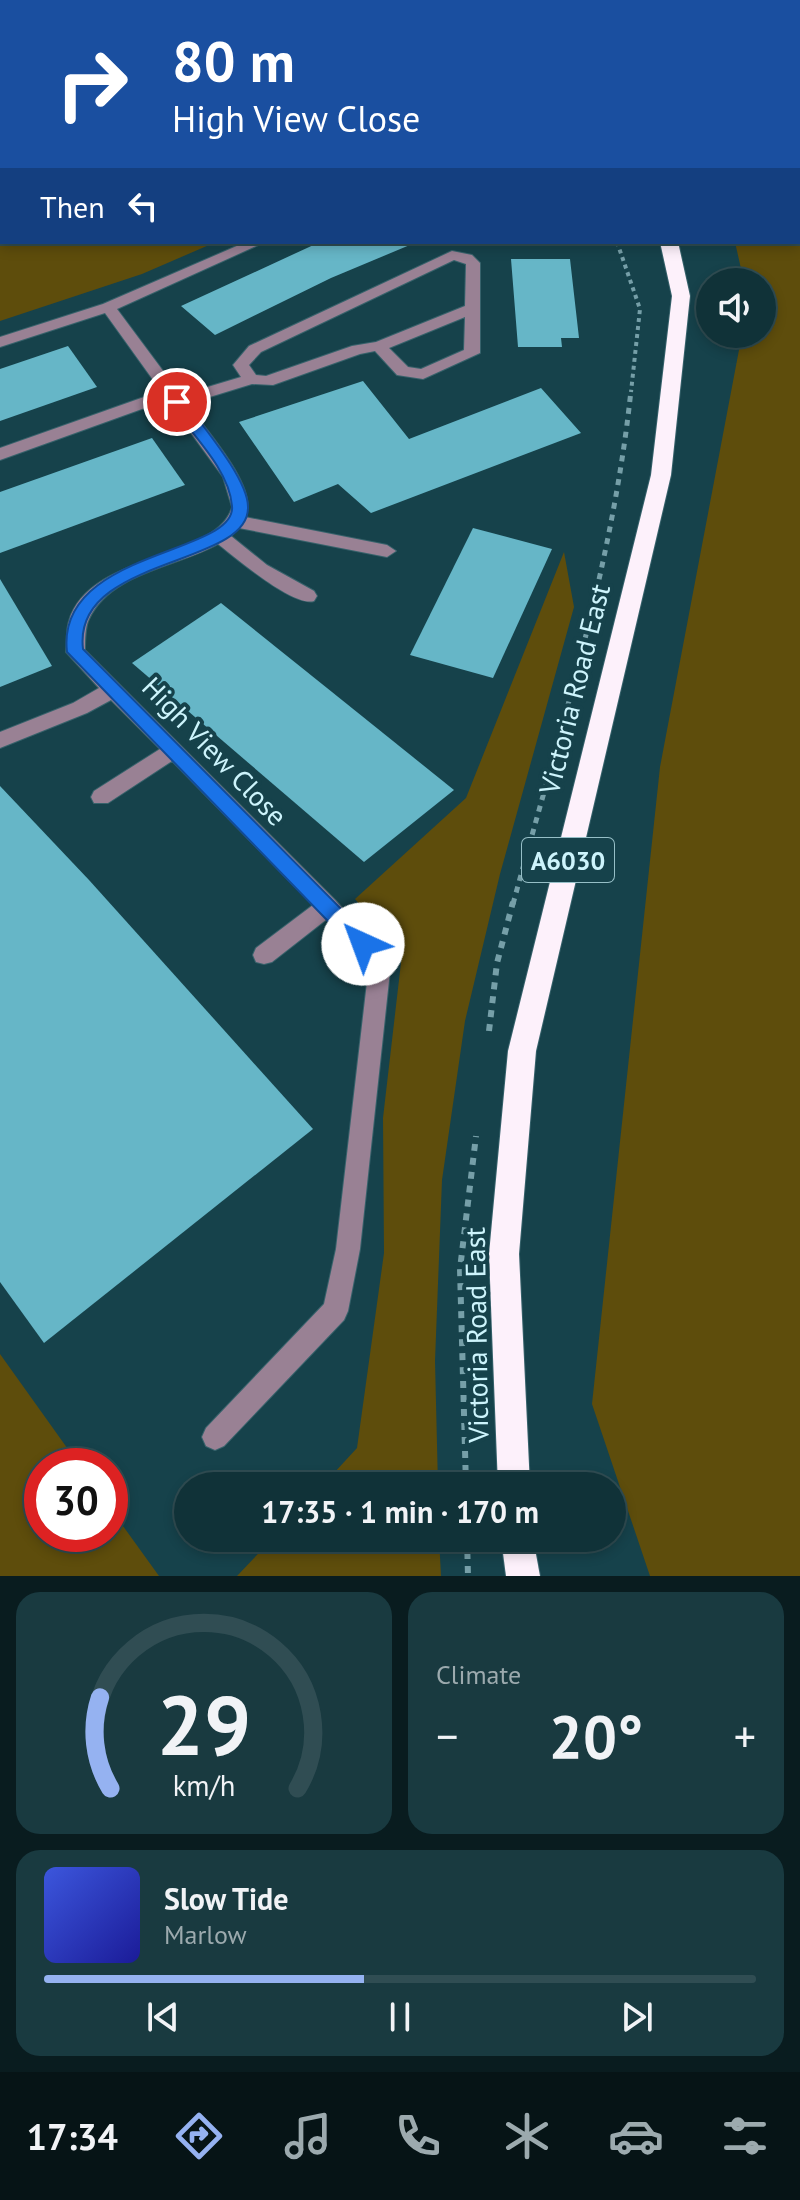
<!DOCTYPE html>
<meta charset="utf-8">
<style>
body{margin:0;font-family:"PT Sans",sans-serif;background:#193a40;color:#f1f3f6;height:100vh;display:flex;flex-direction:column;font-size:30px;white-space:nowrap}
*{box-sizing:border-box;margin:0}
p{font-size:26px;color:#9caaae}
.icon{flex:none;width:44px;height:44px;fill:none;stroke:currentColor;stroke-width:2;stroke-linecap:round;stroke-linejoin:round}
.map{position:relative;height:1576px;overflow:hidden}
.details{display:flex;flex-direction:column;gap:16px;padding:16px;background:#091c1f;flex:1}
.details>*{flex:none}
.guide{position:absolute;left:0px;top:0px;width:800px;height:244px;box-shadow:0 4px 12px #0003,0 0 0 2px #304d53;background:#1a4fa0;color:#fff;overflow:hidden}
.buttons{position:absolute;left:696px;top:268px;display:grid;gap:16px}
.buttons a{display:grid;place-items:center;width:80px;height:80px;border-radius:50%;background:#103238;box-shadow:0 4px 12px #0003,0 0 0 2px #304d53;font-size:40px}
.speed{position:absolute;left:24px;top:1448px;display:flex;gap:16px;font-size:40px;font-weight:700;text-align:center}
.speed>*{display:grid;place-content:center;width:104px;height:104px;border-radius:50%;background:#103238;box-shadow:0 4px 12px #0003,0 0 0 2px #304d53;line-height:1}
.speed .limit{border:12px solid #d22;background:#fff;color:#111}
.pin{position:absolute;display:grid;place-items:center;width:68px;height:68px;color:#fff;margin:-34px;border:4px solid #fff;border-radius:50%;box-shadow:0 2px 8px #0007}
.me{position:absolute;width:88px;margin:-44px;rotate:317deg;stroke-linejoin:round;filter:drop-shadow(0 0 6px #0008)}
.turn{display:flex;align-items:center;gap:28px;height:168px;padding:0 40px;font-size:36px}
.turn .icon{width:104px;height:104px;stroke-width:2.5}
.turn b{display:block;font-size:56px;line-height:68px}
.then{display:flex;align-items:center;height:76px;padding:0 40px;background:#0003;gap:16px;font-size:30px}
.big{font-size:60px;font-weight:700;line-height:1.1}
.details .widget{flex:1;display:flex;flex-direction:column;justify-content:center;gap:12px;min-width:0;padding:0 28px;border-radius:24px;background:#193a40}
.details .dial{align-items:center;gap:0}
.dial svg{height:208px;overflow:visible;fill:none;stroke:#304d53;stroke-width:7;stroke-linecap:round;text-anchor:middle}
.dial text{fill:#f1f3f6;stroke:none}
.song{display:flex;align-items:center;gap:24px}
.cover{width:96px;height:96px;border-radius:12px;background:linear-gradient(135deg,hsl(230 70% 55%),hsl(240 70% 35%))}
.played{height:8px;border-radius:4px;background:linear-gradient(90deg,#95b2f1 45%,#304d53 45%)}
.keys{display:flex;justify-content:space-around;direction:ltr}
.heat{display:flex;justify-content:space-between;align-items:center;font-size:44px;direction:ltr}
.details .tiles{flex:1;display:grid;gap:16px;grid-template-columns:1fr 1fr}
.widget:last-child{grid-column:span 2}
.trip{position:absolute;left:174px;top:1472px;width:452px;height:80px;border-radius:40px;background:#103238;box-shadow:0 4px 12px #0003,0 0 0 2px #304d53;font-weight:700;line-height:80px;text-align:center}
.tab-bar{display:flex;height:128px;justify-content:space-around;align-items:center;background:#061416;color:#9caaae}
.tab-bar .icon{width:56px;height:56px}
.tab-bar .on{color:#95b2f1}
.tab-bar b{font-size:36px;color:#f1f3f6}
.map>svg:first-child{display:block}
.green{fill:#5e4d0c}
.building{fill:#66b6c7}
.lines{fill:none;stroke-linecap:round;stroke-linejoin:round}
.minor-casing{stroke:#37626b;stroke-width:2}
.highway-casing{stroke:#37626b;stroke-width:2}
.path-far2{stroke:#769fa8;stroke-width:4;stroke-dasharray:4 4;stroke-linecap:butt}
.path-far1{stroke:#769fa8;stroke-width:5;stroke-dasharray:6 6;stroke-linecap:butt}
.path{stroke:#769fa8;stroke-width:6;stroke-dasharray:7 7;stroke-linecap:butt}
.minor{fill:#998194;fill-rule:evenodd}
.highway{fill:#fdf1fb;fill-rule:evenodd}
.route{fill:#1a73e8;stroke:#114b97;stroke-width:2}
.labels{text-anchor:middle;dominant-baseline:central;stroke-width:8;stroke-linejoin:round;paint-order:stroke}
.shield{fill:#16424b;stroke:#96bfc7;stroke-width:2}
.shield-label{font-size:26px;font-weight:bold;fill:#cdf4fc}
.street-label{font-size:28px;fill:#cdf4fc;stroke:#16424b}
</style>
<div class="map">
<svg width="800" height="1576" viewBox="0 0 800 1576">
<rect width="100%" height="100%" fill="#16424b"/>
<g class="green">
<path d="M574 0H800V1576H650L592 1404 660 767 742 334H762V282H744L735 242H798V2Z"/>
<path d="M0 147 2 242H216L142 274 0 321Z"/>
<path d="M564 552 574 607 500 874 465 1021 442 1180 435 1361 438 1486H322L357 1448 384 1253 383 1118 402 954 355 899 466 798Z"/>
<path d="M0 1354 80 1466H42V1534H110V1508L159 1576H0Z"/>
<path d="M273 1538H439L441 1576H237Z"/>
</g>
<g class="building">
<path d="M320 242H417L331 278 215 335 181 306Z"/>
<path d="M511 259H570L579 338H561L562 347H518Z"/>
<path d="M68 346 97 387 0 421V369Z"/>
<path d="M363 381 409 439 541 388 581 433 371 513 338 484 294 502 239 422Z"/>
<path d="M152 438 185 485 0 553V492Z"/>
<path d="M473 528 552 549 493 678 410 655Z"/>
<path d="M0 579 52 666 0 687Z"/>
<path d="M221 603 327 688 454 790 364 862 132 663Z"/>
<path d="M0 786 89 880 313 1129 44 1343 0 1282Z"/>
</g>
<g class="lines">
<defs>
<g id="minor">
<path d="M0 99 2 100V110L0 109Z"/>
<path d="M246 242H265L117 309 181 395 241 377 233 365 249 346 452 251 472 255 480 263V353L423 379 397 375 375 351 360 354 273 385 252 384 187 404C203 426 261 490 245 517L387 545 396 551 387 557 239 528 231 536 267 565 314 591 317 596 314 601C293 607 236 558 218 544 178 567 111 572 89 619 85 627 85 640 85 650L335 900 391 962 360 1249 348 1311 344 1320 224 1446 215 1450 206 1446 202 1437 206 1428 324 1304 336 1249 369 965 327 919 272 962 264 964 256 962 253 955 256 948 313 905 172 761 108 803H94L91 797 94 791 160 749 111 700 87 713 0 748V732L73 703 99 688 66 652C67 642 66 630 69 621 89 552 218 560 232 507L223 477 167 400 0 460V448L161 391 105 313 0 347V337L103 304ZM454 260 466 264 465 306 376 342 352 346 266 376 256 375 249 365 261 352ZM465 317 464 350 421 369 408 367 389 348Z"/>
</g>
<g id="highway">
<path d="M518 0H533L534 2H519Z"/>
<path d="M552 0H566L567 2H553Z"/>
<path d="M660 242H678L690 296 671 475 536 1051 519 1254 530 1486H498L489 1254 508 1051 651 475 672 296Z"/>
<path d="M501 1538H533L540 1576H506Z"/>
</g>
</defs>
<use href="#minor" class="minor-casing"/>
<use href="#highway" class="highway-casing"/>
<path class="path-far2" d="M617 242 640 309 631 392"/>
<path class="path-far1" d="M513 904C559 735 613 564 631 390"/>
<g class="path">
<path d="M489 1031 497 963 513 902"/>
<path d="M466 1486 460 1269 476 1136"/>
<path d="M467 1538 468 1576"/>
</g>
<use href="#minor" class="minor"/>
<use href="#highway" class="highway"/>
</g>
<path class="route" d="M177 397 182 398C200 423 249 479 248 508 248 567 72 557 83 649L370 938 372 944 370 950 363 952 356 950 67 652C55 550 237 555 232 506 229 468 190 433 169 402Z"/>
<g class="labels">
<rect class="shield" x="522" y="838" width="92" height="44" rx="6"/>
<g class="shield-label">
<text x="568" y="860">A6030</text>
</g>
<g class="street-label">
<text transform="translate(574 689) rotate(-76)">Victoria Road East</text>
<text transform="translate(215 751) rotate(46)">High View Close</text>
<text transform="translate(476 1335) rotate(-91)">Victoria Road East</text>
</g>
</g>
</svg>
<div class="buttons">
<a><svg class="icon" aria-label="sound" viewBox="0 0 24 24"><path d="M4 9h4l5-4v14l-5-4H4zM17 9q2 3 0 6"/></svg></a>
</div>
<div class="speed"><div class="limit">30</div></div>
<div class="pin" style="left:177px;top:402px;background:#d93025"><svg class="icon" aria-label="arrive" viewBox="0 0 24 24"><path d="M6 21V4h12l-3 4 3 4H6"/></svg></div>
<svg class="me" style="left:363px;top:944px" viewBox="-20 -20 40 40"><circle r="19" fill="#fff"/><path d="M0-13L10 11 0 6-10 11z" fill="#1a73e8"/></svg>
<div class="trip">17:35 · 1 min · 170 m</div>
<div class="guide">
<div class="turn"><svg class="icon" aria-label="right" viewBox="0 0 24 24"><path d="M7 20v-9h11M14 6l5 5-5 5"/></svg><div><b>80 m</b>High View Close</div></div>
<div class="then">Then<svg class="icon" aria-label="left" viewBox="0 0 24 24"><path d="M17 20v-9H6M10 6l-5 5 5 5"/></svg></div>
</div>
</div>
<section class="details">
<div class="tiles">
<div class="widget dial"><svg viewBox="0 0 100 80">
<path d="M14 69A42 42 0 1 1 86 69"/>
<path d="M14 69A42 42 0 0 1 10 34" stroke="#95b2f1"/>
<text x="50" y="56" font-size="32" font-weight="700">29</text>
<text x="50" y="72" font-size="11">km/h</text>
</svg></div>
<div class="widget"><p>Climate</p>
<div class="heat"><a>−</a><b class="big">20°</b><a>+</a></div>
</div>
<div class="widget">
<div class="song"><i class="cover"></i><div><b>Slow Tide</b><p>Marlow</p></div></div>
<div class="played"></div>
<div class="keys"><svg class="icon" aria-label="previous" viewBox="0 0 24 24"><path d="M18 5L8 12l10 7zM5 5v14"/></svg><svg class="icon" aria-label="pause" viewBox="0 0 24 24"><path d="M8 5v14M16 5v14"/></svg><svg class="icon" aria-label="next" viewBox="0 0 24 24"><path d="M6 5l10 7-10 7zM19 5v14"/></svg></div>
</div>
</div>
</section>
<nav class="tab-bar">
<b>17:34</b>
<svg class="icon on" aria-label="directions" viewBox="0 0 24 24"><path d="M12 3l9 9-9 9-9-9zM9 14v-3h6M13 9l2 2-2 2"/></svg>
<svg class="icon" aria-label="music" viewBox="0 0 24 24"><path d="M9 18V5l10-2v13"/><circle cx="6" cy="18" r="3"/><circle cx="16" cy="16" r="3"/></svg>
<svg class="icon" aria-label="phone" viewBox="0 0 24 24"><path d="M5 4h4l2 5-3 2q2 4 5 5l2-3 5 2v4C11 20 4 13 5 4z"/></svg>
<svg class="icon" aria-label="climate" viewBox="0 0 24 24"><path d="M12 3v18M4 7l16 10M4 17L20 7"/></svg>
<svg class="icon" aria-label="car" viewBox="0 0 24 24"><path d="M5 17H2v-5l4-1 3-4h7l3 4 3 1v5h-3M9 17h6M6 11h13"/><circle cx="7" cy="17" r="2"/><circle cx="17" cy="17" r="2"/></svg>
<svg class="icon" aria-label="filters" viewBox="0 0 24 24"><path d="M4 7h16M4 17h16"/><circle cx="9" cy="7" r="2"/><circle cx="15" cy="17" r="2"/></svg>
</nav>
